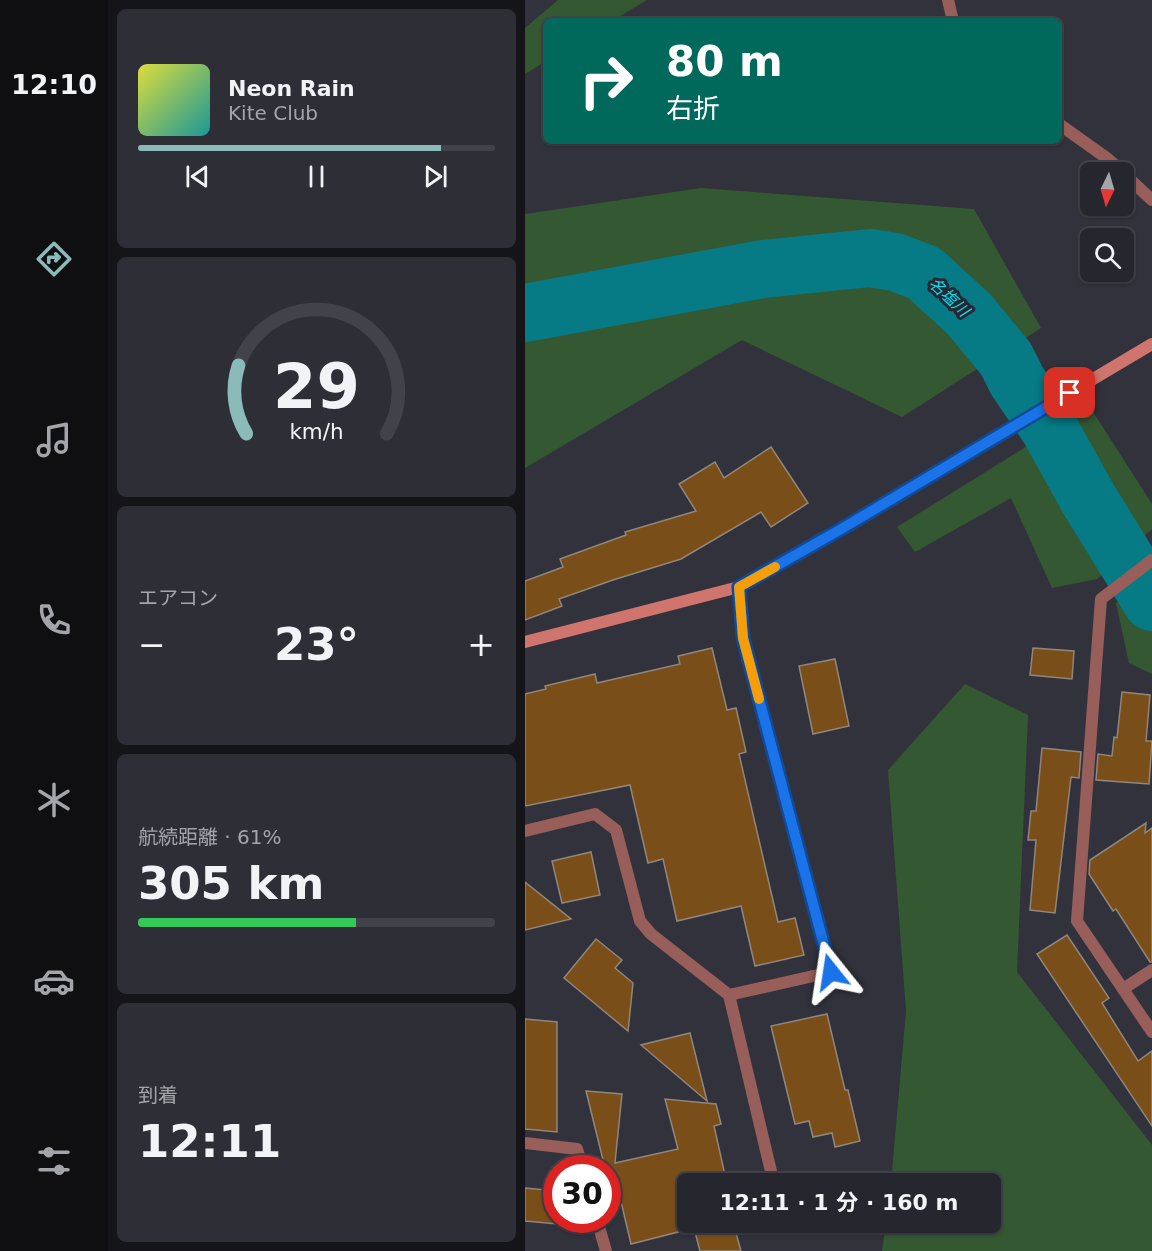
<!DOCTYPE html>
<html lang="ja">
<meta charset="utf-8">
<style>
body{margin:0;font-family:"DejaVu Sans","Noto Sans JP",sans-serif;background:#2e2e36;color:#f1f3f6;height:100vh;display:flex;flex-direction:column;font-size:22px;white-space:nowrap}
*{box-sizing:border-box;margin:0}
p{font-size:20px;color:#a4a5aa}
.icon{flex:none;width:33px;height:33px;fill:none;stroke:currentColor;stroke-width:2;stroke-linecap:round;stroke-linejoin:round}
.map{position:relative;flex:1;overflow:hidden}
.side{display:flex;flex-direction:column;gap:9px;padding:9px;background:#151519;width:417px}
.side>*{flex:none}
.top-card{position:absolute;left:18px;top:18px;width:519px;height:126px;border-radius:9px;box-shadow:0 2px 4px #0004,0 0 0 2px #42434a;background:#00695c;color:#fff;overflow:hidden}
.needle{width:39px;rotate:185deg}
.tools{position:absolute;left:555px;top:162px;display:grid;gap:12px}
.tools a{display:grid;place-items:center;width:54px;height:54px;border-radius:9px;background:#26262e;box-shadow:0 2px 4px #0004,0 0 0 2px #42434a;font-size:30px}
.speed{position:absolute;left:18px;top:1155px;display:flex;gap:12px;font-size:30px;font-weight:700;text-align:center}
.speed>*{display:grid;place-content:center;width:78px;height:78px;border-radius:50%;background:#26262e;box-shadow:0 2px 4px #0004,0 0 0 2px #42434a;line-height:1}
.speed .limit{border:9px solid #d22;background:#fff;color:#111}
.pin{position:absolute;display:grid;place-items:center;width:51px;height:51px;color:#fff;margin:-26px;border-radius:12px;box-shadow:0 3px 9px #0006}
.me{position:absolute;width:66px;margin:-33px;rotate:345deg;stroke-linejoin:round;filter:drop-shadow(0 0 4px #0008)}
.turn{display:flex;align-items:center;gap:21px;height:126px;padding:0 24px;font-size:27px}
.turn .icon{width:78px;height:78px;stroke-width:2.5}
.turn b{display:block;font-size:42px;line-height:51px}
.big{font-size:45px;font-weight:700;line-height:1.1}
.side .card{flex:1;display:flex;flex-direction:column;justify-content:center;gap:9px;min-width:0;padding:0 21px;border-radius:9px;background:#2e2e36}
.side .dial{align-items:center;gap:0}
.dial svg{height:156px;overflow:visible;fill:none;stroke:#42434a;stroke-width:7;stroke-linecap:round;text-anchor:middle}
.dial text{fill:#f1f3f6;stroke:none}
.song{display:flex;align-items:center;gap:18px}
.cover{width:72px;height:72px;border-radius:9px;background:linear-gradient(135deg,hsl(60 70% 55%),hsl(180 70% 35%))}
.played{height:6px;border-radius:3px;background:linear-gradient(90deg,#8bbbb9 85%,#42434a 85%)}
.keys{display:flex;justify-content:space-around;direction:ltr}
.heat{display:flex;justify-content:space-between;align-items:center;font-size:33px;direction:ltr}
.charge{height:9px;border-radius:4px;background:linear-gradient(90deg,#34c759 61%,#42434a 0)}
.trip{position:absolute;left:152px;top:1173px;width:324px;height:60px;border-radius:9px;background:#26262e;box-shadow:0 2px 4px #0004,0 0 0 2px #42434a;font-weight:700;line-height:60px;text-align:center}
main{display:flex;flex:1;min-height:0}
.menu{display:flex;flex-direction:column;width:108px;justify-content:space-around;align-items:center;background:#0f0f12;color:#a4a5aa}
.menu .icon{width:42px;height:42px}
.menu .active{color:#8bbbb9}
.menu b{font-size:27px;color:#f1f3f6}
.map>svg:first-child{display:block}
.green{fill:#345832}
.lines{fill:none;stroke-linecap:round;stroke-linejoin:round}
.river{stroke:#067b85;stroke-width:58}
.building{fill:#7a4e18;stroke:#90867c;stroke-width:1.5}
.street{stroke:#985e5a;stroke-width:12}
.secondary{stroke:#d0746e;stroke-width:12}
.route-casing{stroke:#114b97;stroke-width:15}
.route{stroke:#1a73e8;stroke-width:10}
.slow{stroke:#f59e0b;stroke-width:10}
.labels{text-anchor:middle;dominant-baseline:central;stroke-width:6;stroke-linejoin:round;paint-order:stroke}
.water-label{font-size:16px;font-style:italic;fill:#01e2f3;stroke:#282833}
</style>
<main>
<nav class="menu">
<b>12:10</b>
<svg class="icon active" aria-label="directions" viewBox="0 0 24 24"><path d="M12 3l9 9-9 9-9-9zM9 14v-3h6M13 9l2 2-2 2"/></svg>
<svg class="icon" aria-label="music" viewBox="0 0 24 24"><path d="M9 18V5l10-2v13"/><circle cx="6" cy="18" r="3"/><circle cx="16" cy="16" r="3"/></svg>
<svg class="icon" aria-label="phone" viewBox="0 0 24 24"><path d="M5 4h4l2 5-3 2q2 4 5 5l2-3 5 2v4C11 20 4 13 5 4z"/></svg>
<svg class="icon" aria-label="climate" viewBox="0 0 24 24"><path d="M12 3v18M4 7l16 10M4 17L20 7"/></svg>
<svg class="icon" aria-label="car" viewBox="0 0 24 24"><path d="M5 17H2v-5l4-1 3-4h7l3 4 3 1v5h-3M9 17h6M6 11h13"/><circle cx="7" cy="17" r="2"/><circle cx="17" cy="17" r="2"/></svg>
<svg class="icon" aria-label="filters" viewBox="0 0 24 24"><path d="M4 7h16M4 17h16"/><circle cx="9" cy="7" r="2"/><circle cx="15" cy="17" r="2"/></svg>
</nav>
<section class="side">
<div class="card">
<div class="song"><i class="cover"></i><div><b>Neon Rain</b><p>Kite Club</p></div></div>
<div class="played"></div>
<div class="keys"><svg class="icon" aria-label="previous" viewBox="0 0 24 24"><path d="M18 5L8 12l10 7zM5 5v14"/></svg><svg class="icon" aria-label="pause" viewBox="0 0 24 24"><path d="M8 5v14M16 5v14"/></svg><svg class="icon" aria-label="next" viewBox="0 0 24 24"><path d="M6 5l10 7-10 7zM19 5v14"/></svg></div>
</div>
<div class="card dial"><svg viewBox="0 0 100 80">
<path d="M14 69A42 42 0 1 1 86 69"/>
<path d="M14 69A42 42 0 0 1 10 34" stroke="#8bbbb9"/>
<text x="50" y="56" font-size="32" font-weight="700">29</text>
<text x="50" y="72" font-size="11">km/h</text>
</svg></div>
<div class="card"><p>エアコン</p>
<div class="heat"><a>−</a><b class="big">23°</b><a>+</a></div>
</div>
<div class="card"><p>航続距離 · 61%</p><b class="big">305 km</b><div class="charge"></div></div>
<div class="card"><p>到着</p><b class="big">12:11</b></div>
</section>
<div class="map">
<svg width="627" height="1251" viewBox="0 0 627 1251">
<rect width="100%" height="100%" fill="#32323d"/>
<g class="green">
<path d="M33 0H122L87 21H21V61L0 74V28Z"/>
<path d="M176 188 449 209 516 328 377 417 217 340 0 468V214Z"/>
<path d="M565 407 627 504V529L572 579 527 588 486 498 390 552 372 527Z"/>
<path d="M627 578V674L604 663 591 603Z"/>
<path d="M440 684 503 715 492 972 627 1145V1251H357L361 1223 465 1222V1184L366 1183 381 1011 363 770Z"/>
</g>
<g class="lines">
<path class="river" d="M0 313 238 269 345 258 370 262 399 273 444 314 481 359 492 381 524 428 564 500 627 602"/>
</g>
<g class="building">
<path d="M246 447 283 503 246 527 236 512 156 559 88 580 34 599 37 606 0 620V581L38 567 35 559 101 535 100 532 171 511 154 484 190 462 199 478Z"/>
<path d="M187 648 202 710 211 708 221 752 214 754 253 922 270 918 279 955 230 966 216 906 152 921 138 859 123 863 105 785 0 806V694L21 689 20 686 70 674 72 683 155 664 153 656Z"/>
<path d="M508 648 549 651 547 679 505 675Z"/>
<path d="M310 659 324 726 288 734 274 666Z"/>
<path d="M597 692 625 695 621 741H627L624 784 571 780 573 754 587 756 589 737 592 738Z"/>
<path d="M517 748 556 752 554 778 546 777 530 913 505 910 511 840H503L506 811H511Z"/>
<path d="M621 823 620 833 627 828V962H625L591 909 588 911 564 874 565 860Z"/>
<path d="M66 852 75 895 37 903 27 861Z"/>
<path d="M0 882 46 919 0 930Z"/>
<path d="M542 935 584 998 577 1003 613 1061 627 1051V1126L512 954Z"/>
<path d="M71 939 97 960 90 968 108 983 103 1031 39 978Z"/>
<path d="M302 1014 320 1090H323L335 1141 310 1147 307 1133 288 1137 284 1121 270 1124 246 1026Z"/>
<path d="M0 1019 32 1022V1132L0 1129Z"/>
<path d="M165 1033 182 1101 116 1045Z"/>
<path d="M61 1091 97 1094 90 1163 153 1149 140 1099 191 1104 196 1124 189 1126 202 1184H162V1222H208L216 1251H175L169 1228 106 1244 89 1172 88 1184 84 1185 82 1168H80Z"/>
<path d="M0 1188 32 1191V1224L0 1221Z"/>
</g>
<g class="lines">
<g class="street">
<path d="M423 0 428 21"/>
<path d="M534 124 583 159 598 172"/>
<path d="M598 173 627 200"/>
<path d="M627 560 576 599 552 921 627 1032"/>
<path d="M0 831 70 814 91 830 115 921 126 934 204 995 306 972 218 638 214 587"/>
<path d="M598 989 627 970"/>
<path d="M204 995 249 1184"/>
<path d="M0 1143 52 1149 58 1168"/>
<path d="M72 1220 81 1251"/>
</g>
<path class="secondary" d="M0 642 214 587 318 528 627 344"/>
</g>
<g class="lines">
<defs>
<path id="route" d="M306 972 218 638 214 587 318 528 545 393"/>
</defs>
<use href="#route" class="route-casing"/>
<use href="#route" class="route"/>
<path class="slow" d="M234 699 218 638 214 587 250 567"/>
</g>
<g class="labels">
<g class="water-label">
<text transform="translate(424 297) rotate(43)">名塩川</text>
</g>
</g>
</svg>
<div class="tools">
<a><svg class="needle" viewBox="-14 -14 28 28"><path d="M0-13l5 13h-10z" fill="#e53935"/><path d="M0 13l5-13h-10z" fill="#a4a5aa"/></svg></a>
<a><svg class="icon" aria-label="search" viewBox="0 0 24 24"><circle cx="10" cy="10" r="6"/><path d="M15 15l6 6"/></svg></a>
</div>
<div class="speed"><div class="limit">30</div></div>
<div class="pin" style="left:545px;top:393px;background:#d93025"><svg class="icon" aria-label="arrive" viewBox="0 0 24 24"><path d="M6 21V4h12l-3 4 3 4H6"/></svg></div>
<svg class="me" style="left:306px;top:972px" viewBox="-20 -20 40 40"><path d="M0-17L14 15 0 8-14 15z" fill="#1a73e8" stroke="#fff" stroke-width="4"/></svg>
<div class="trip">12:11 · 1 分 · 160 m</div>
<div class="top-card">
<div class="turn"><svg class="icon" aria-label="right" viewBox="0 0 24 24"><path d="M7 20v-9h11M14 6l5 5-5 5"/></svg><div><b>80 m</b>右折</div></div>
</div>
</div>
</main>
